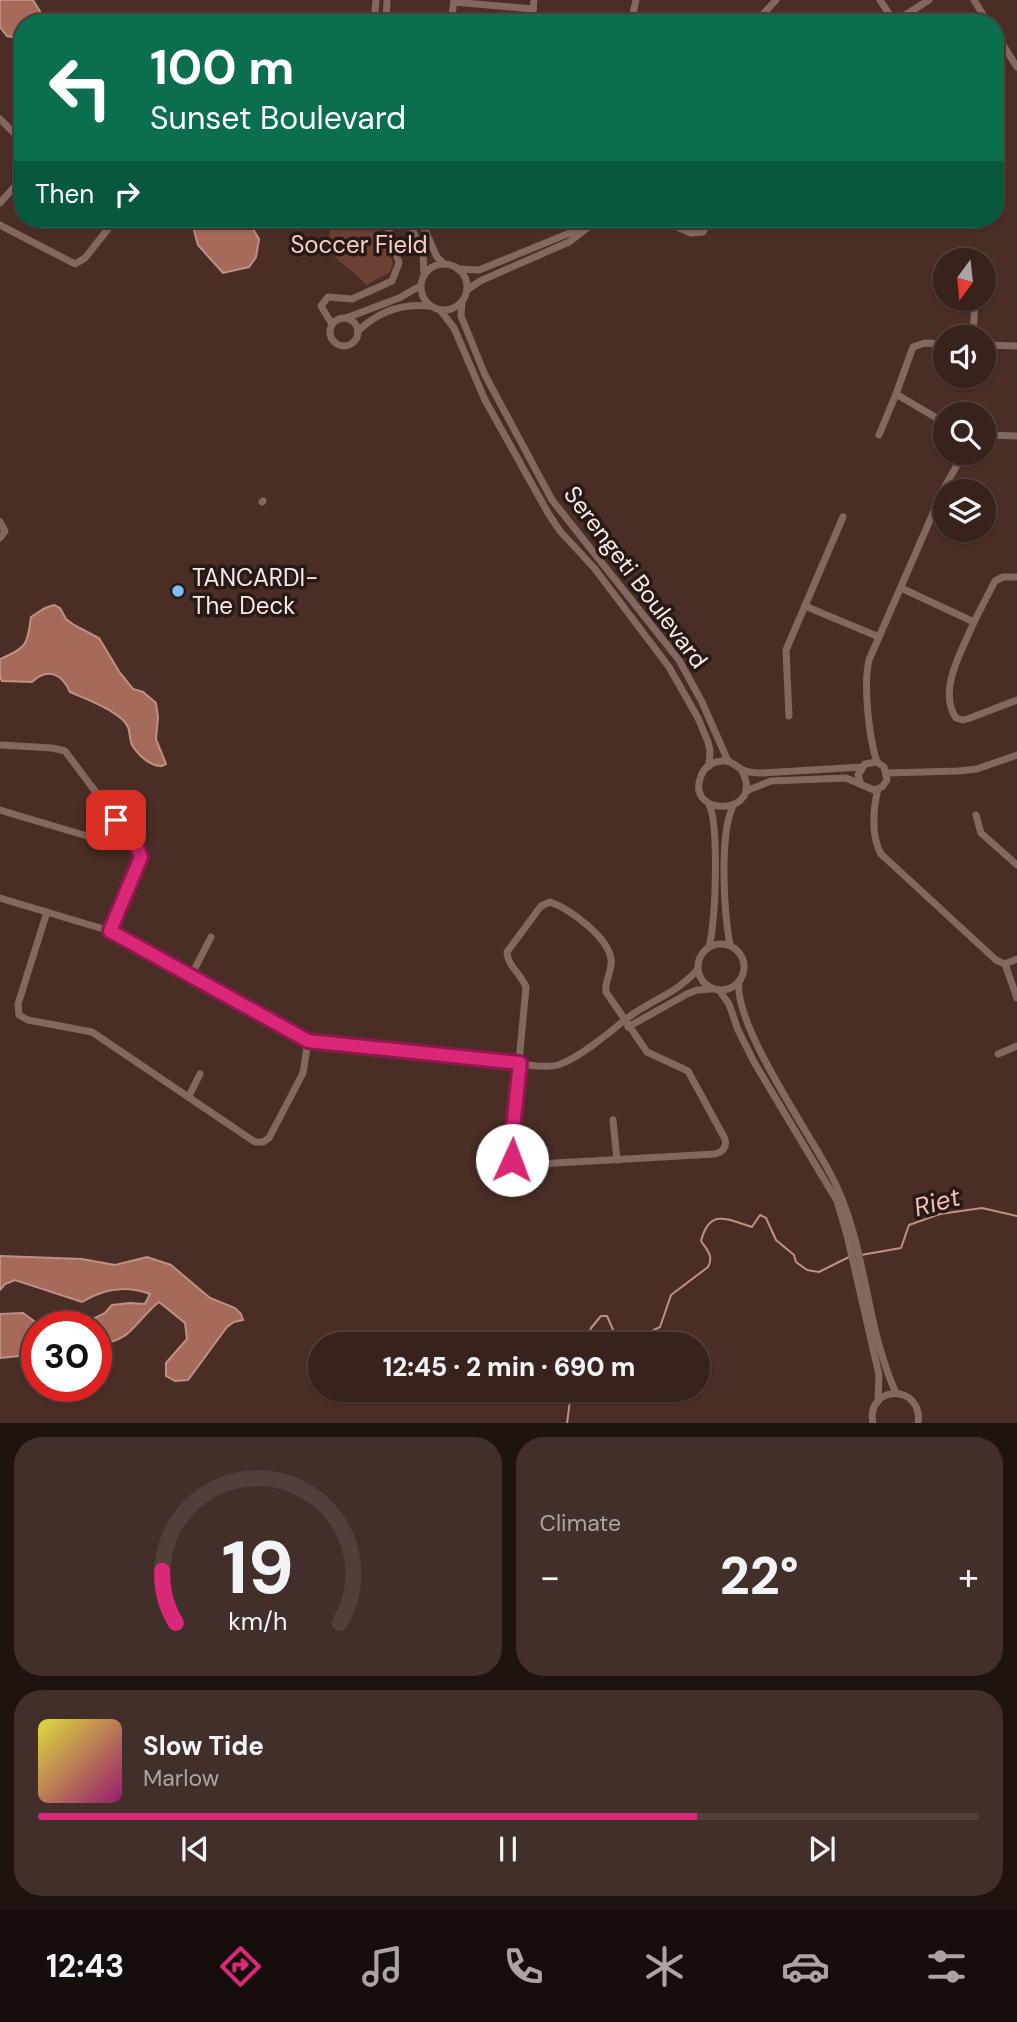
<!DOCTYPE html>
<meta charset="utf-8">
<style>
body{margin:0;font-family:"DM Sans",sans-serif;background:#432f29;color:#f1f3f6;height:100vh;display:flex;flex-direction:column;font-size:26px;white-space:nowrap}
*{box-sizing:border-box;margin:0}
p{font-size:23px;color:#aba4a3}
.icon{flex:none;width:38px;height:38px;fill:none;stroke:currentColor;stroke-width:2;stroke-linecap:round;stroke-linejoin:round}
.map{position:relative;height:1423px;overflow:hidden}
.details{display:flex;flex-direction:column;gap:14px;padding:14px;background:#1f130f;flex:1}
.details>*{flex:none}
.hud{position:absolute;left:14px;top:14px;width:990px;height:214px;border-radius:28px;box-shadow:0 2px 5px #0004,0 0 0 2px #523f3b;background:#0b6e4f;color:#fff;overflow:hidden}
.needle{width:46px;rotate:195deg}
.tools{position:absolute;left:933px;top:248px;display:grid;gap:14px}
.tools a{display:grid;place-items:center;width:63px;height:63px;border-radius:50%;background:#38221c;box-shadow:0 2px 5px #0004,0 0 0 2px #523f3b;font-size:35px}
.speed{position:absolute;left:21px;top:1311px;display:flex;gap:14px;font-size:35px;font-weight:700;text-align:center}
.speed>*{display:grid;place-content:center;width:91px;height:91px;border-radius:50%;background:#38221c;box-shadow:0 2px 5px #0004,0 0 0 2px #523f3b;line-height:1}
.speed .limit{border:10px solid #d22;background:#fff;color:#111}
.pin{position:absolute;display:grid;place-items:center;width:60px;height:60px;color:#fff;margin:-30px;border-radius:14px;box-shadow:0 4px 10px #0006}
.me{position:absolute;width:77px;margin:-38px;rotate:2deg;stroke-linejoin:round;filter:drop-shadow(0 0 5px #0008)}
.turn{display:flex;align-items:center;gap:24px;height:147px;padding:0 21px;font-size:32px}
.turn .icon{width:91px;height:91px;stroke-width:2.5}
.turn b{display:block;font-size:49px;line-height:60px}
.then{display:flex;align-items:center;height:66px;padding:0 21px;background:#0003;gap:14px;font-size:26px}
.big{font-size:52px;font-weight:800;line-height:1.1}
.details .widget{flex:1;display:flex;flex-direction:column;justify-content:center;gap:10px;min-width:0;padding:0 24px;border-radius:28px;background:#432f29}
.details .dial{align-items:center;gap:0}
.dial svg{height:182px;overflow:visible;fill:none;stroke:#523f3b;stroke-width:7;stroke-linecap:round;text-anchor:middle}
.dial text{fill:#f1f3f6;stroke:none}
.song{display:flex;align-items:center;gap:21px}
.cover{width:84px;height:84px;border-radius:10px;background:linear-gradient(135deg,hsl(60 70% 55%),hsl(320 70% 35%))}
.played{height:7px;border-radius:4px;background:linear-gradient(90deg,#db2777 70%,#523f3b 70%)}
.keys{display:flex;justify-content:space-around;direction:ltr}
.heat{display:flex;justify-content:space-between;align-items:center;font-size:38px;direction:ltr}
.details .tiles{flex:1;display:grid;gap:14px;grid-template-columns:1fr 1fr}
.widget:last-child{grid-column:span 2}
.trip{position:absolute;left:308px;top:1332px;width:402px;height:70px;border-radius:35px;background:#38221c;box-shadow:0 2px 5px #0004,0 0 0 2px #523f3b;font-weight:800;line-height:70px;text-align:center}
.dock{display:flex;height:112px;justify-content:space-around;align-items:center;background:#160e0b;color:#aba4a3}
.dock .icon{width:49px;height:49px}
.dock .active{color:#db2777}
.dock b{font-size:32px;color:#f1f3f6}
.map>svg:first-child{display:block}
.green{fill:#6c4134}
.water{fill:#a56a59;stroke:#bf9083;stroke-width:2}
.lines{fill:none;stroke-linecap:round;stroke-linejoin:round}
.stream{stroke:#bf9083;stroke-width:2}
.minor{stroke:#836860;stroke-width:7}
.route-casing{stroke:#8e194d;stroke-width:18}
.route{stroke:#db2777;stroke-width:12}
.poi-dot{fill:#7dbef9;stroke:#271a16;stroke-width:2.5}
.labels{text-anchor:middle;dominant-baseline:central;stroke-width:7;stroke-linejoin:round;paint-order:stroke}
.park-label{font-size:24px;fill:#f4cfc5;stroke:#271a16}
.poi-label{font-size:24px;fill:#fce9e4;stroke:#271a16;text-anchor:start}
.street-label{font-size:24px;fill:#fce9e4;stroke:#271a16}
.water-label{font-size:26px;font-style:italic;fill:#f5bfaf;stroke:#271a16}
</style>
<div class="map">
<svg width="1017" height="1424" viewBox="0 0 1017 1424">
<rect width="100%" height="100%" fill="#4a2e26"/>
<path class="green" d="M333 219H377L393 263 390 272 366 285C342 257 321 262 333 219Z"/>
<g class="water">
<path d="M0 0H33L47 23H23V44L17 38 7 36 0 27Z"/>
<path d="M191 219H247L259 239 256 257 249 267 223 273 198 245Z"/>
<path d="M54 605 60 608 66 619 74 625 99 638 120 673 133 689 143 692 156 703 158 717 156 739 166 764 162 766C151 767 138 755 132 745 128 736 132 729 123 720 108 707 88 700 70 692 62 674 48 667 32 682L2 681 0 677V659C27 648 27 645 31 617L45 608Z"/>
<path d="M0 1256 82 1259 115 1265 147 1257 171 1265 210 1298 235 1308 241 1314 243 1320 234 1322 227 1327 188 1380 175 1381 166 1376V1363L187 1339 185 1323 159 1302C147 1311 139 1324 127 1334 119 1341 106 1343 96 1347V1326H37V1354L0 1358V1314L23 1313 38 1324 57 1326 66 1322 91 1320 105 1313 112 1305 130 1303 145 1304 150 1294C127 1285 103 1289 82 1302L15 1280 5 1284 0 1290Z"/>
</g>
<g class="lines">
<g class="stream">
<path d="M861 1255 901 1248 909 1225 940 1214 982 1208 1017 1216"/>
<path d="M587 1344 591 1328 601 1316H607L614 1332V1342L616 1344"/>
<path d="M626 1344 660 1327 671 1295 708 1267C714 1256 707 1250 701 1241 710 1207 728 1220 752 1227L760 1215 766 1218 776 1240 794 1255 796 1262 807 1270 819 1272 849 1257"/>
<path d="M567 1424 571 1392 568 1390"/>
</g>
<g class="minor">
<path d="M880 0 895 23"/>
<path d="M974 0 988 23"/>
<path d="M454 2 533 9"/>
<path d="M894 22 929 0"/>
<path d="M374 23 376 0"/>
<path d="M386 23 387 0"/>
<path d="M451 23 454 0"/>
<path d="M532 23 534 0"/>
<path d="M631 23 636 0"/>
<path d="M755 23 776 0"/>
<path d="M996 34 1017 67"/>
<path d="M0 119 23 142"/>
<path d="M0 203 23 177"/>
<path d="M408 219 423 255 424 273"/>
<path d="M420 219 437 257 444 264"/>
<path d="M659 219 691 233 703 232 710 219"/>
<path d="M0 225 75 264 85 258 116 219"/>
<circle cx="444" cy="287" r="23"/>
<path d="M458 269 479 270 604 219"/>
<path d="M467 290 480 281 569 242 590 226"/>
<path d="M462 302 461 316 485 375 552 500 679 660 702 702 728 761"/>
<path d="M441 311 454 328 485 400 548 513 560 531 595 569 669 667 698 718 708 742 710 751 709 766"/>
<path d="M346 318 399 298 420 286"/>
<circle cx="344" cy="332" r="14"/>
<path d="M332 324 321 306 328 297 352 299 392 281 399 263 388 228 391 219"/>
<path d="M358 331C378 312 401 303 428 306"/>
<path d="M973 338 975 299"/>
<path d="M945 344 925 343 913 347 896 394 945 423"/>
<path d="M984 345 1017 346"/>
<path d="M879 435 896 394"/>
<path d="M984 435 1017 436"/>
<path d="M262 502 263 501"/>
<path d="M0 522 5 531 0 538"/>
<path d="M901 588 974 622C963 649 937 690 956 718L963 720 970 718 1017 700"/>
<path d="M805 606 879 637"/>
<path d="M974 622 995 581 1003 577H1017"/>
<path d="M789 716 786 650 843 517"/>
<path d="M0 745 52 748 65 751 137 847 141 857 139 865 110 931"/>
<path d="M877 762C869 738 863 685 869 660L944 488 964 453"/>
<path d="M741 769C768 817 684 818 701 776 704 767 712 762 722 761 731 760 734 765 741 769 747 773 756 773 762 773L862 767"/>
<path d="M887 773 958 771 977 769 1017 755"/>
<path d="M878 789C873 809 871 836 881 854L996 960 1005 964 1017 959"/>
<path d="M746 791 771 781 846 778 874 790 882 787 887 780 884 767 877 762 865 764 858 775 861 784"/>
<path d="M0 810 87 836 116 820"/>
<path d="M976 815 981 833 1017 865"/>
<path d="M0 898 110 931 308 1041 537 1066C544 1066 551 1067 558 1065 579 1058 609 1033 626 1019 651 1000 676 994 697 970"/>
<path d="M550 902C570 909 608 937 611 959 613 970 604 981 606 992L647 1052 688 1071 725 1139C727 1147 723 1152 715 1154L521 1165 512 1160 511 1147 526 987C521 974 507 965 507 952L541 906Z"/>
<path d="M47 912 18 1004 19 1015 28 1020 92 1032 255 1142H263L269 1138 303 1073 308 1041"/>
<circle cx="721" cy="967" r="23"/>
<path d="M730 945C724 913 719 835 733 806"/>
<path d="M709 946C716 925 719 822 709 805"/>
<path d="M1005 964 1017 998"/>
<path d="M191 976 211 937"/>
<path d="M739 981C733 1024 808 1131 830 1173 867 1241 864 1323 896 1393"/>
<path d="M719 990 729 1004 738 1030 754 1062 837 1201 847 1235 879 1375 878 1401"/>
<path d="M628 1027 687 994 697 990 711 989"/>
<path d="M998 1054 1017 1046"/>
<path d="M189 1096 200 1074"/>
<path d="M613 1120 617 1160"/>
<path d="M873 1424C865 1384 924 1383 918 1424"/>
</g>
</g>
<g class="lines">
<defs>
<path id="route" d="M116 820 137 847 141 857 110 931 308 1041 520 1063 511 1147 512 1160"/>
</defs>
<use href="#route" class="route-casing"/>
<use href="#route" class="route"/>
</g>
<circle class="poi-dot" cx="178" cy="591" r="7"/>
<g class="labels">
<g class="park-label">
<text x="359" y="244">Soccer Field</text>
</g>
<g class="poi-label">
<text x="192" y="577">TANCARDI-<tspan x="192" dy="28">The Deck</tspan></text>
</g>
<g class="street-label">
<text transform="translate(636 577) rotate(53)">Serengeti Boulevard</text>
</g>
<g class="water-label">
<text transform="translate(937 1202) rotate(-15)">Riet</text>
</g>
</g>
</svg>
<div class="tools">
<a><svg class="needle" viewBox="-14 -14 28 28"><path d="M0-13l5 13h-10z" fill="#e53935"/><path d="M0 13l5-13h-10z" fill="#aba4a3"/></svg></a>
<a><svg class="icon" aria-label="sound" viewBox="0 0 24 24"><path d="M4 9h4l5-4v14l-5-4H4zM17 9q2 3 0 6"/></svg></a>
<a><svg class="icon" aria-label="search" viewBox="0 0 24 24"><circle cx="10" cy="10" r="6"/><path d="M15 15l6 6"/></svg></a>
<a><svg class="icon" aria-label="layers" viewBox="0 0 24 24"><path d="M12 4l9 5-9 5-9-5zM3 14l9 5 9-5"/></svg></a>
</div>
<div class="speed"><div class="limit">30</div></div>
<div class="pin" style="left:116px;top:820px;background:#d93025"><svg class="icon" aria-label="arrive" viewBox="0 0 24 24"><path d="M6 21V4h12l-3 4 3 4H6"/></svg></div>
<svg class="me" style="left:512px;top:1160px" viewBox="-20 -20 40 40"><circle r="19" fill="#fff"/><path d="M0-13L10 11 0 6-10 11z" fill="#db2777"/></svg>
<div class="trip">12:45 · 2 min · 690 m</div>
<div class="hud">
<div class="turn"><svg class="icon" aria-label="left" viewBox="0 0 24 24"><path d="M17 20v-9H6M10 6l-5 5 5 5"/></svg><div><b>100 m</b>Sunset Boulevard</div></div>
<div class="then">Then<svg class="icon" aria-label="right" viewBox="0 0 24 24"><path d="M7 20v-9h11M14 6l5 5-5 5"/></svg></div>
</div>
</div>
<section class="details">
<div class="tiles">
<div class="widget dial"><svg viewBox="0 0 100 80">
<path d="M14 69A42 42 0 1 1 86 69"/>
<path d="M14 69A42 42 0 0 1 8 46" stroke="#db2777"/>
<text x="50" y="56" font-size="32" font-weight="700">19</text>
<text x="50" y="72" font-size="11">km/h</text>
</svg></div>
<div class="widget"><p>Climate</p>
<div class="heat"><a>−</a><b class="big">22°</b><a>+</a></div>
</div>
<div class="widget">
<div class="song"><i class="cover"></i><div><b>Slow Tide</b><p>Marlow</p></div></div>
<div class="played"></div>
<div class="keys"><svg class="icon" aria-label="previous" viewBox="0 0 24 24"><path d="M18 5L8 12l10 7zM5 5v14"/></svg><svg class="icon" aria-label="pause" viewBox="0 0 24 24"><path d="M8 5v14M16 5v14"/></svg><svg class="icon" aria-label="next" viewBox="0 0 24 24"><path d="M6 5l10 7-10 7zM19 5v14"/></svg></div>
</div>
</div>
</section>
<nav class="dock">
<b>12:43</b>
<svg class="icon active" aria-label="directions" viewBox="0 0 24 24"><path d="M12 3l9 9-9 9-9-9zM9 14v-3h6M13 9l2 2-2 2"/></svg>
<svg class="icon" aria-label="music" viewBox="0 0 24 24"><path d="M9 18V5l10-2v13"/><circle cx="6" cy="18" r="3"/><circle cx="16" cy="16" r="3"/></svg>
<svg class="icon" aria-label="phone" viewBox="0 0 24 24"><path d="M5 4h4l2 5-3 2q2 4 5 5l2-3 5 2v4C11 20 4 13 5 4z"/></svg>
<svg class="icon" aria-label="climate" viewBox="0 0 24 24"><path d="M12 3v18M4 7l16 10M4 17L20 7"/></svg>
<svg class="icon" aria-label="car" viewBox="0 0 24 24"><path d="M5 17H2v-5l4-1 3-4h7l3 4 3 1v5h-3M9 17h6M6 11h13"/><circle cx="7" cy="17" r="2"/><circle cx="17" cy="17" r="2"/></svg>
<svg class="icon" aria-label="filters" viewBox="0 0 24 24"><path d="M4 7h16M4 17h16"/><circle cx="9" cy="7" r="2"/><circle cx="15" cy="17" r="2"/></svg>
</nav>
